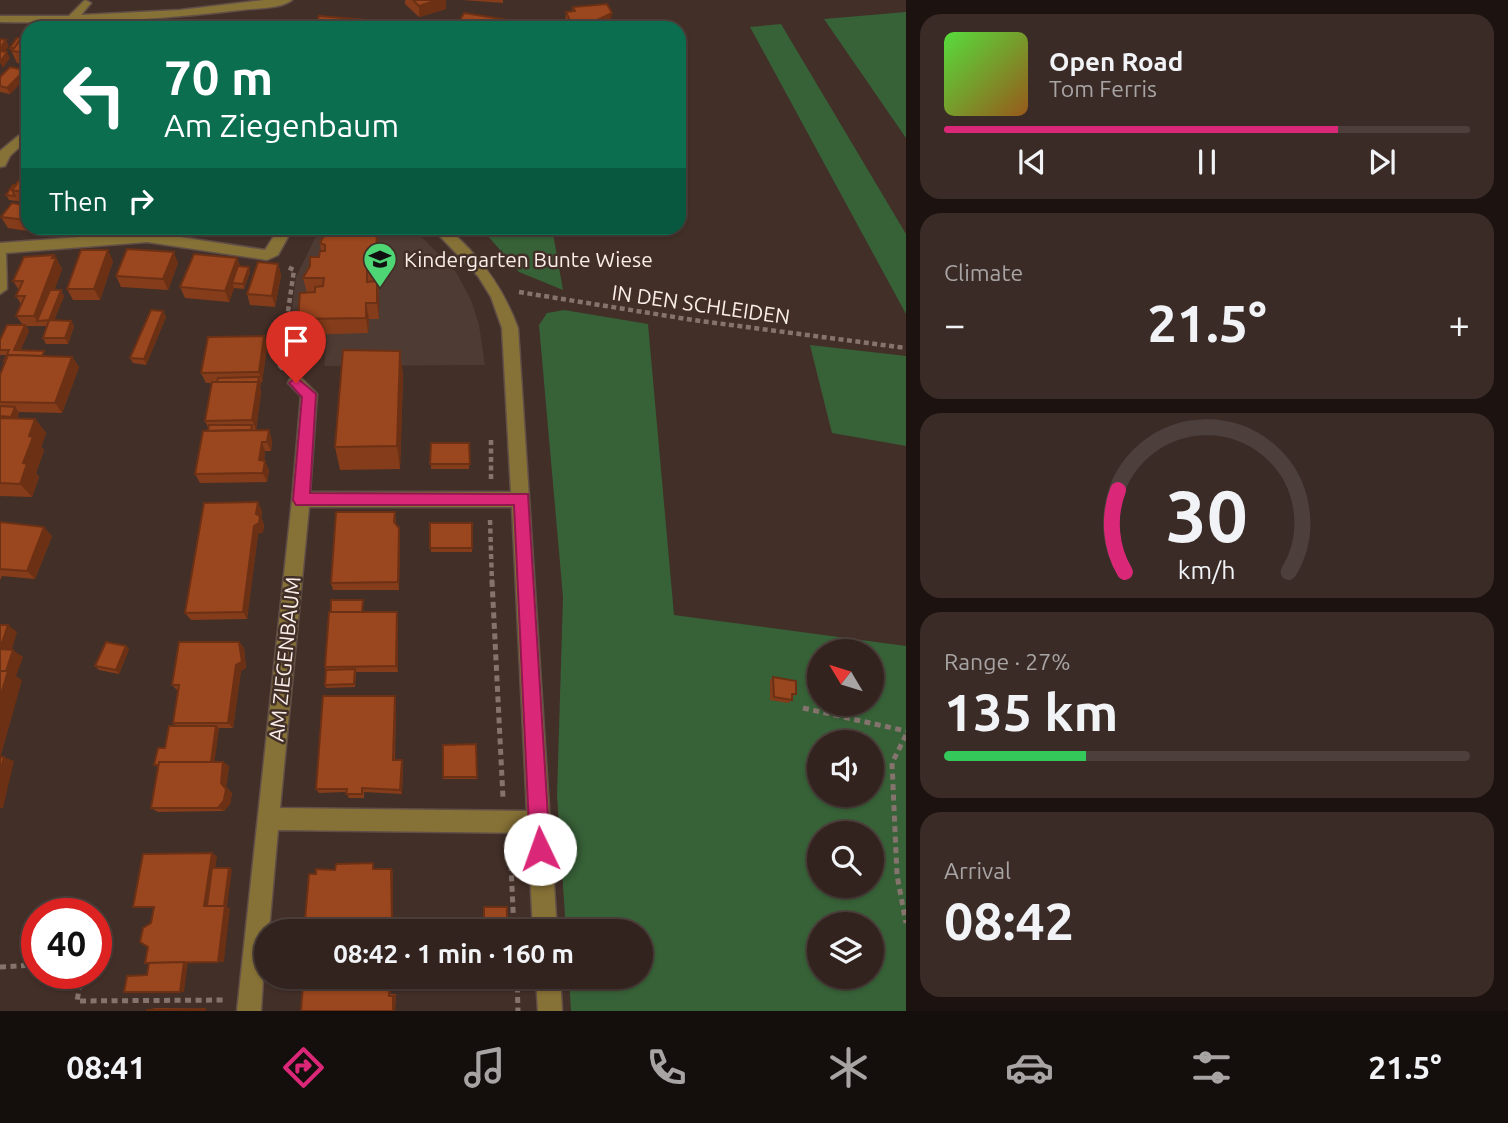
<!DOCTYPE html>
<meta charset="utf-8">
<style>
body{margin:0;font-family:Ubuntu,sans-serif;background:#3a2b27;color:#f1f3f6;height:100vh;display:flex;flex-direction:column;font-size:26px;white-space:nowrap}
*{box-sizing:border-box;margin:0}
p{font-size:23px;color:#a8a4a4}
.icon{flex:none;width:38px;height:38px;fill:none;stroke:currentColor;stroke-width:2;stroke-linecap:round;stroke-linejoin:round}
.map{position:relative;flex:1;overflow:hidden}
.sheet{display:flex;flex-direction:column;gap:14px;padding:14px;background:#1c1310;width:602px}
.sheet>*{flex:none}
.top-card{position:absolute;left:21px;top:21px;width:665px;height:214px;border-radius:21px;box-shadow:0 2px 5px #0004,0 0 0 2px #4d403c;background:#0b6e4f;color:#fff;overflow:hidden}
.needle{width:46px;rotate:308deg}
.buttons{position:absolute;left:807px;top:639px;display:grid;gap:14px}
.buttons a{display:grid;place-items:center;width:77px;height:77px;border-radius:50%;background:#32231e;box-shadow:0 2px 5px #0004,0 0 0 2px #4d403c;font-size:35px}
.speed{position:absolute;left:21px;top:898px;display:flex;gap:14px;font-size:35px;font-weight:700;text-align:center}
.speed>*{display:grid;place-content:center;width:91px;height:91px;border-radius:50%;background:#32231e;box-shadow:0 2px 5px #0004,0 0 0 2px #4d403c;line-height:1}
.speed .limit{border:10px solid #d22;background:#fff;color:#111}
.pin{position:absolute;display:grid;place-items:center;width:60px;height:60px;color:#fff;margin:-72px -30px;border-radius:50% 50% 50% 0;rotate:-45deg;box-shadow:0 0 7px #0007}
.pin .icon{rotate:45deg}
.me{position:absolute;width:77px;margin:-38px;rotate:357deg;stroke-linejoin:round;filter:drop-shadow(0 0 5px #0008)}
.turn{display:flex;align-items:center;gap:24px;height:147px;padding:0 28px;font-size:32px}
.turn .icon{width:91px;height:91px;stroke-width:2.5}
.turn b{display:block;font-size:49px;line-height:60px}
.then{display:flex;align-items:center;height:66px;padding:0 28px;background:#0003;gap:14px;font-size:26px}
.big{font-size:52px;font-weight:600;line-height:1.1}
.sheet .tile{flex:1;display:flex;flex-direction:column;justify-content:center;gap:10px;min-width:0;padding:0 24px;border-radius:21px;background:#3a2b27}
.sheet .dial{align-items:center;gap:0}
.dial svg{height:182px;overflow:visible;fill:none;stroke:#4d403c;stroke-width:7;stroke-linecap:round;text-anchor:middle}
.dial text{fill:#f1f3f6;stroke:none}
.song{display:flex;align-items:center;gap:21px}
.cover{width:84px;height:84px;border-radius:10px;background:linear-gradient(135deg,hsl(110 70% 55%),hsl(30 70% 35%))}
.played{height:7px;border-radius:4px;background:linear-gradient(90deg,#db2777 75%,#4d403c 75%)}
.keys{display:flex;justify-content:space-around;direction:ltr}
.heat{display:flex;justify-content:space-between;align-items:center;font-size:38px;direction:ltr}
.charge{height:10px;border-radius:5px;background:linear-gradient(90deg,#34c759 27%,#4d403c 0)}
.trip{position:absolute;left:254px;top:919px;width:399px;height:70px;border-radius:35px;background:#32231e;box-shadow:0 2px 5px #0004,0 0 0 2px #4d403c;font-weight:600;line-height:70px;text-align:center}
.tabs{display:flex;height:112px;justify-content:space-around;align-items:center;background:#140e0c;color:#a8a4a4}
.tabs .icon{width:49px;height:49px}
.tabs .current{color:#db2777}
.tabs b{font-size:32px;color:#f1f3f6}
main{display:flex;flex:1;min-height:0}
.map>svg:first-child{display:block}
.education{fill:#4e3b33}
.green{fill:#376137;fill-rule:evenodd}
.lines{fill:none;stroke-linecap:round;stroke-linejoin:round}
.minor-casing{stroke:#604e47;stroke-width:3}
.path-far1{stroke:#85746e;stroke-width:4.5;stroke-dasharray:5 3.5;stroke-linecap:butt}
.path{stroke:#85746e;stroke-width:5;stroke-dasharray:6 4.5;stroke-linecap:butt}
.minor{fill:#867136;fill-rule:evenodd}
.wall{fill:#843c1a}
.shaded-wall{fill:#6c3115}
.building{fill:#9a461e;stroke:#6c3115;stroke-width:2}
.route{fill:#db2777;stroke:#8e194d;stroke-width:2}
.labels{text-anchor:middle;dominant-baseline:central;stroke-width:5;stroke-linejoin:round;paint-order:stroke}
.poi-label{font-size:21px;fill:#fbeee9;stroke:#422f28;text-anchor:start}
.street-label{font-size:21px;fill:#fbeee9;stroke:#422f28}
</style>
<main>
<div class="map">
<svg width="906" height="1011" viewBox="0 0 906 1011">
<rect width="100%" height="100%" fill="#422f28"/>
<path class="education" d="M320 228H410L416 231 456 272 471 300 479 325 485 365 324 366 327 341H288L296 277Z"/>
<g class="green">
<path d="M906 12V138L824 19Z"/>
<path d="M781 24 906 234V314L750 27Z"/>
<path d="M481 228H552L563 290 519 272Z"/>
<path d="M564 310 648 324 674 615 906 646V1011H571L569 977 640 976V931H566L557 795 563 597 539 325 547 313ZM819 651H872V704H819ZM819 742H872V794H819ZM819 833H872V886H819ZM819 924H872V976H819Z"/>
<path d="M810 345 906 356V446L832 433Z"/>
</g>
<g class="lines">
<defs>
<g id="minor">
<path d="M264 0H292C281 9 256 8 241 10 160 20 81 23 0 22V16H69L85 0 91 3 81 15 180 10Z"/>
<path d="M28 128V139L10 156 5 166 0 167V151Z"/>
<path d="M279 228H293L278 255 267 260 147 242 6 253 7 289 0 294V243L147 232 265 250Z"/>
<path d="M432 228H447C480 256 503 287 518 328L557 931H533L528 833 278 830 269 931H266L261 1011H237L292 500 301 396 288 383 290 379H302L317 394 310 492H511L502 328 491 297 478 276ZM309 507H512L527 811 280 808Z"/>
<path d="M536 976H560L562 1011H538Z"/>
</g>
</defs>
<use href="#minor" class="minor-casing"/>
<g class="path-far1">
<path d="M519 292 693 320 906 348"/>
<path d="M283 369 280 366 294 270 286 266"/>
<path d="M491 440V480"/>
<path d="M490 520 492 583"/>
</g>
<g class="path">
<path d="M492 581 503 798"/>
<path d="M803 708 906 731"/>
<path d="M906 735 892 763 897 875 906 923"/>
<path d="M510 844 514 931"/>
<path d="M0 967 37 965"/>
<path d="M82 973 77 1001 225 1000"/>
<path d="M517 976 518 1011"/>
</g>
<use href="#minor" class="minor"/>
</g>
<g class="wall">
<path d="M405 0H446V9L419 17 405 4Z"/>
<path d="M462 0H503V3Z"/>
<path d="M573 7 610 25 604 28H567L565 24 566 12 572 11Z"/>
<path d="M28 32V70H26L23 64 17 63 10 48Z"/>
<path d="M27 76 10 94 0 92V77Z"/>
<path d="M28 182V228H37L34 232 8 228 1 217 23 205 24 202 9 200 6 195 16 185Z"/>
<path d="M230 228H273L269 234Z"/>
<path d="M328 228H378L379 319H369L368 333 301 335 298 319 307 293 303 278 319 257 321 251 320 243Z"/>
<path d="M54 255 62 269 54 290 64 296 54 320 71 321 74 326 68 344H46L43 338 47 326H26L29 331 20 351 47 356 72 357 79 367 62 413 19 412 17 418 35 419 46 433 41 447 44 450 36 473 39 477 32 497 0 496V402L5 363 4 361 6 355H0V340L23 325 16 316 21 304 16 296 19 290 13 281Z"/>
<path d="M237 258 240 266 249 267 250 272 244 289 234 288 229 302 185 298 180 287Z"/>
<path d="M113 261 100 300H73L67 289Z"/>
<path d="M178 263 168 290 121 287 116 276Z"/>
<path d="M278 264 281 275 275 307 250 305 247 294Z"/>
<path d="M163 311 166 317 146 365 133 363 130 358Z"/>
<path d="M264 336 267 347 262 382H261L260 388 261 392 256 430H254L272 440 271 451H265L264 461 269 470 267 482 200 483 195 474 209 429 205 421 212 383H206L201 373Z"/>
<path d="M400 351 403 376 400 469 340 470 335 447Z"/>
<rect x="431" y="443" width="38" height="26"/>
<path d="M262 511 261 517 264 525 263 532 258 534 247 619 191 620 185 613Z"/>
<path d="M395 512 396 524 399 528 400 536 399 590H333L331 583Z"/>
<path d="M0 522 52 536 35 579 2 576 0 580Z"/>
<path d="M430 523H472V552H431Z"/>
<path d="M363 600V612H397L398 619V672H356L355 687 326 688 325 685 326 670 325 667Z"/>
<path d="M239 642 244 648 246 668 241 671 233 728H219L214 762H223L229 766 226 787 232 793 230 804 224 811 158 812 151 808 158 767 154 765 165 748 176 726 173 723 178 691 172 685Z"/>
<path d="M126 646 129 649 119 674 99 670 95 666Z"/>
<path d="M773 677 796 694 792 697V700L788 703 770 700V680Z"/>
<path d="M396 701 395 760H402L403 765 402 794 364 792V798H349L346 792 319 793 316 789Z"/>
<path d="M476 744 477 779H443V745Z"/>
<path d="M391 982V994H396L395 1011 303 985 308 984Z"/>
<path d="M155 1008H206V1011L147 1010Z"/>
</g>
<g class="shaded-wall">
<path d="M437 0H446V9L419 17V6Z"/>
<path d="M612 13 610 25 604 28H594L595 21Z"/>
<path d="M6 40 9 46 1 57 0 48Z"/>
<path d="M7 52 10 58 3 68 0 62Z"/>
<path d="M25 70 27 76 10 94 7 88Z"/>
<path d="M268 228H273L269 234Z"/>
<path d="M377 228H378V285L376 269Z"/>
<path d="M108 250 113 261 100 300 94 289Z"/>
<path d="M174 252 178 263 168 290 163 279Z"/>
<path d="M54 255 62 269 43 321H37L34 316Z"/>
<path d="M237 258 241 269 232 283 234 288 229 302 225 291Z"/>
<path d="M278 264 281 275 275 307 272 296Z"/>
<path d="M249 267 250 272 244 289 243 284Z"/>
<path d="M377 281 379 297V319L377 303Z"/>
<path d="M61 290 64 296 52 326 49 320Z"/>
<path d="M366 303 369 319 368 333 366 318Z"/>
<path d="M163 311 166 317 146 365 144 359Z"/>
<path d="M71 321 74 326 68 344 65 338Z"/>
<path d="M25 325 29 331 18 356 14 350Z"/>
<path d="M264 336 267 347 262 382 259 372Z"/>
<path d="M400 351 403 376 400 469 397 446Z"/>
<path d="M72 357 79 367 62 413 55 403Z"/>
<path d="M259 377 261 382 260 388 261 392 256 430 252 420Z"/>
<path d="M15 407 19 412 15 422 11 417Z"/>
<path d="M35 419 46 433 41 447 44 450 36 473 39 477 32 497 20 484 29 436Z"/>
<path d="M269 430 272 440 271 451 267 442Z"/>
<path d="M262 442 265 451 263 470 259 460Z"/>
<path d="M265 461 269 470 267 482 263 473Z"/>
<path d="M258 502 262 511 261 517 264 525 263 532 258 534 247 619 243 612Z"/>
<path d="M44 527 52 536 35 579 27 571Z"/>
<path d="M399 528 400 536 399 590 398 582Z"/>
<path d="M397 612 398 619V672L396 666Z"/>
<path d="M8 625 17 632 10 656 0 649Z"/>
<path d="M239 642 244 648 246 668 241 671 233 728 228 723Z"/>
<path d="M126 646 129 649 119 674 116 670Z"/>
<path d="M13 650 23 657 16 676 22 680 0 759V698L5 674Z"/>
<path d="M395 696 396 701 394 765 393 760Z"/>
<path d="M216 726 219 728 214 766 211 764Z"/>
<path d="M4 757 14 761 3 808H0V772Z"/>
<path d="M402 760 403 765 402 794 400 790Z"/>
<path d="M223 762 229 766 226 787 232 793 230 804 224 811 218 808Z"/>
<path d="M212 853 217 856 210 908 204 906Z"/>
<path d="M229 868 232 869 227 907 230 908 224 962H218Z"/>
<path d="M391 869 393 871V927L392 926Z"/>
<path d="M184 962H188L184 992H180Z"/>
<path d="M391 982V994L389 996V983Z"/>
<path d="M396 994 395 1011H393V996Z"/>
<path d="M206 1008V1011H199L200 1009Z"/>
</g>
<g class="building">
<path d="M413 0H437L419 6Z"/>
<path d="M607 4 612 13 595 21 571 23 566 12 575 11 573 7Z"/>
<path d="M464 13 514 21 511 28H456Z"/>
<path d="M319 16 366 20 363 28H314Z"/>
<path d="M389 20 444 22 443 28H387Z"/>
<path d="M28 32V53L12 51 25 33Z"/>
<path d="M17 38H21L14 48H10Z"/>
<path d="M0 39 6 40 0 48Z"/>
<path d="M0 51 7 52 0 62Z"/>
<path d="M10 67 25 70 7 88 0 86V77Z"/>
<path d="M19 180 28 182V220H27L1 217 12 203 23 205 28 198 22 192 12 190Z"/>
<path d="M13 185H16L12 190 15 196 6 195Z"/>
<path d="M328 228H377L376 269 367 270V282L377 281V303H366V318L298 319 300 293 315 292V287L323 286 324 278H303L310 266V257H319L320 251H325V245L320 243Z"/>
<path d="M127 249 174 252 163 279 116 276Z"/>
<path d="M81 250H108L94 289H67Z"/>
<path d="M194 254 237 258 225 291 180 287Z"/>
<path d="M54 255 52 258H56L34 316H16L25 296H16L23 281H13L24 257Z"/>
<path d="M258 262 278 264 272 296 247 294Z"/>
<path d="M238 266 249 267 243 284 232 283Z"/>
<path d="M50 290H61L49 320 71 321 65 338H43L49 320 37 321Z"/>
<path d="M151 310 163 311 144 359 130 358Z"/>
<path d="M7 325H25L14 350 44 351 42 356 8 355 6 361H4L9 350H0V340Z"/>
<path d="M264 336 259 372 201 373 208 337Z"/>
<path d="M343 350 400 351 397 446 335 447Z"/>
<path d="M8 355 72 357 55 403 0 402V375Z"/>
<path d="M259 377 258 383 217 382 218 378Z"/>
<path d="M212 382H258L252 420 205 421Z"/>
<path d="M0 406 15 407 11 417 0 416Z"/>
<path d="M0 418 35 419 29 436 33 437 23 463 27 464 20 484 0 483Z"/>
<path d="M209 425H252L251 430 208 431Z"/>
<path d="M269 430 267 442H262L259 460 265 461 263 473 195 474 203 431Z"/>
<path d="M431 443H469L470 464H430Z"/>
<path d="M258 502 256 514 260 516 259 523 254 526 243 612 185 613 204 503Z"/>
<path d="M336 512H395L394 522 399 528 398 582 331 583Z"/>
<path d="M0 522 44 527 27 571 0 569Z"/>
<rect x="430" y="523" width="42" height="25"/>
<path d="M331 600H363L362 612H331Z"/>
<path d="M329 612H397L396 666 325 667Z"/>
<path d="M0 625H8L0 649 13 650 6 671H0Z"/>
<path d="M106 642 126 646 116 670 95 666Z"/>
<path d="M179 642H239L242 662 236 665 228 723H173L179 685H172Z"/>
<path d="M355 669 354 684 325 685 326 670Z"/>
<path d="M0 671H8L0 698Z"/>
<path d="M773 677 796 681V694H792V700L774 697Z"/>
<path d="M323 696H395L393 760H402L400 790 362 788V794H346L347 789H316Z"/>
<path d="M169 726H216L211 762H159V765H154L158 748H165Z"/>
<path d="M476 744 477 777H443V745Z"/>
<path d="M0 757H4L0 772Z"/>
<path d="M159 762H223L221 783 226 789 224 800 218 808H151Z"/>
<path d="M212 853 204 906H225L218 962 145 963 148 947 140 942 143 928 151 923 154 907H133L143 854Z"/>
<path d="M373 863V869H391L392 926H389V931H304L309 874H316V869L335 870 336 864Z"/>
<path d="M212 868H229L224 906H207Z"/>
<rect x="484" y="907" width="23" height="24"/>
<path d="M184 962 180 992H124L127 976 147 975 149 963Z"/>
<path d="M389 983V996H393V1011H301L303 985Z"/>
<path d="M200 1009 199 1011H147V1010Z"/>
</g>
<path class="route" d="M296 377 316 394 310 493 528 494 550 849 547 856 540 859 533 856 530 849 514 505H296L293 500 302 397 289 383Z"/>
<defs>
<symbol id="school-pin" viewBox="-11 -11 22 30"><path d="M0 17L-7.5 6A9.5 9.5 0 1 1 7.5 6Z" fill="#4ed675" stroke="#422f28"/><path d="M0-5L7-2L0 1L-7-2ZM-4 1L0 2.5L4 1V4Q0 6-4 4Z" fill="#111"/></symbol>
</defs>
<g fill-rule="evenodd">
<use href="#school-pin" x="361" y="240" width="38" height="52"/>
</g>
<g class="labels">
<g class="poi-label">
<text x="404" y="259">Kindergarten Bunte Wiese</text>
</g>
<g class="street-label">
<text transform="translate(701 304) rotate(8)">IN DEN SCHLEIDEN</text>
<text transform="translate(284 659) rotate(-84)">AM ZIEGENBAUM</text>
</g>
</g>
</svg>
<div class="buttons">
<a><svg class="needle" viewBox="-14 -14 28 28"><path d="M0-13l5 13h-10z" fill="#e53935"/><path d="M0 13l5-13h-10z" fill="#a8a4a4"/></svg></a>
<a><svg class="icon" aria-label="sound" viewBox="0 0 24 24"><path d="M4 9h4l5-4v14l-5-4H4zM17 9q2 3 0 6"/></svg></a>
<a><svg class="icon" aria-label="search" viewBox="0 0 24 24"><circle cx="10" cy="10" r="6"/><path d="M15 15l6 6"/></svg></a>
<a><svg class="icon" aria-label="layers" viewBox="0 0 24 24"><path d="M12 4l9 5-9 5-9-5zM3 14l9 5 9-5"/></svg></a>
</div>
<div class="speed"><div class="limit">40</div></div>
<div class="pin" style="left:296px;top:383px;background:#d93025"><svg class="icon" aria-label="arrive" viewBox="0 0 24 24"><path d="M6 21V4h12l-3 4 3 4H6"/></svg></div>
<svg class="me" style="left:540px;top:849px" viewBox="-20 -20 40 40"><circle r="19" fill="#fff"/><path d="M0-13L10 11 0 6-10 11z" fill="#db2777"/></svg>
<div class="trip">08:42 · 1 min · 160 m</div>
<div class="top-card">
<div class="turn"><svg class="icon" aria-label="left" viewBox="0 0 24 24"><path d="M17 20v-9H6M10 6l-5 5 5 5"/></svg><div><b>70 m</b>Am Ziegenbaum</div></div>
<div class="then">Then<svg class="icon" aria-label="right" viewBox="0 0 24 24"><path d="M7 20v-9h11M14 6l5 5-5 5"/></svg></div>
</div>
</div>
<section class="sheet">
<div class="tile">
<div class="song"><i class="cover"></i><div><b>Open Road</b><p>Tom Ferris</p></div></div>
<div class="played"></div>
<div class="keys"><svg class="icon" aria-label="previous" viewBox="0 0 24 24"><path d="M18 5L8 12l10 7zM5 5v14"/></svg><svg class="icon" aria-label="pause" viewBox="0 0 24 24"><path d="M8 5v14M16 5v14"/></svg><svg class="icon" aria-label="next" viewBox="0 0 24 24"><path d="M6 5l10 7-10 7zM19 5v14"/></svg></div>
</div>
<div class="tile"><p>Climate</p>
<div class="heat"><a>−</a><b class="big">21.5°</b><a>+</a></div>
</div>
<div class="tile dial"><svg viewBox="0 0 100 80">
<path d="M14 69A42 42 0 1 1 86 69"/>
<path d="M14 69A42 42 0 0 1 11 33" stroke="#db2777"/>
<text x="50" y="56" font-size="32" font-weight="700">30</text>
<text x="50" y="72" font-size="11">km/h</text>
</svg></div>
<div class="tile"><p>Range · 27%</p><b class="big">135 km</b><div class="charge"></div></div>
<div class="tile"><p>Arrival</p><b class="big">08:42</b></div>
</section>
</main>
<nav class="tabs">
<b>08:41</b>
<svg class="icon current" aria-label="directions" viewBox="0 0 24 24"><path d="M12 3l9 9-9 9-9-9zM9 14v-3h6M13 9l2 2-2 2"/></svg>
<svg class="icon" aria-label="music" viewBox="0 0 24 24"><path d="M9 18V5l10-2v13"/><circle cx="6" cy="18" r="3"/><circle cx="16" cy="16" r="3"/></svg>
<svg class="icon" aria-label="phone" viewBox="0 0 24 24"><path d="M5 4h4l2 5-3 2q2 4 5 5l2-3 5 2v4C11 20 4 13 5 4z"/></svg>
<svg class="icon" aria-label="climate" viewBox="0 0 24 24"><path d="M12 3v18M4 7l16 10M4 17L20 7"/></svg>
<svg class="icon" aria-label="car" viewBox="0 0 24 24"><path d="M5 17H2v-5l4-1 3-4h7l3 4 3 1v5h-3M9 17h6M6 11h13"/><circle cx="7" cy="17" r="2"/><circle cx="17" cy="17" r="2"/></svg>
<svg class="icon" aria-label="filters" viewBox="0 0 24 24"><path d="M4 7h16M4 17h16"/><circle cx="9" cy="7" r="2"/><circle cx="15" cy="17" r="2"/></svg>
<b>21.5°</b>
</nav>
